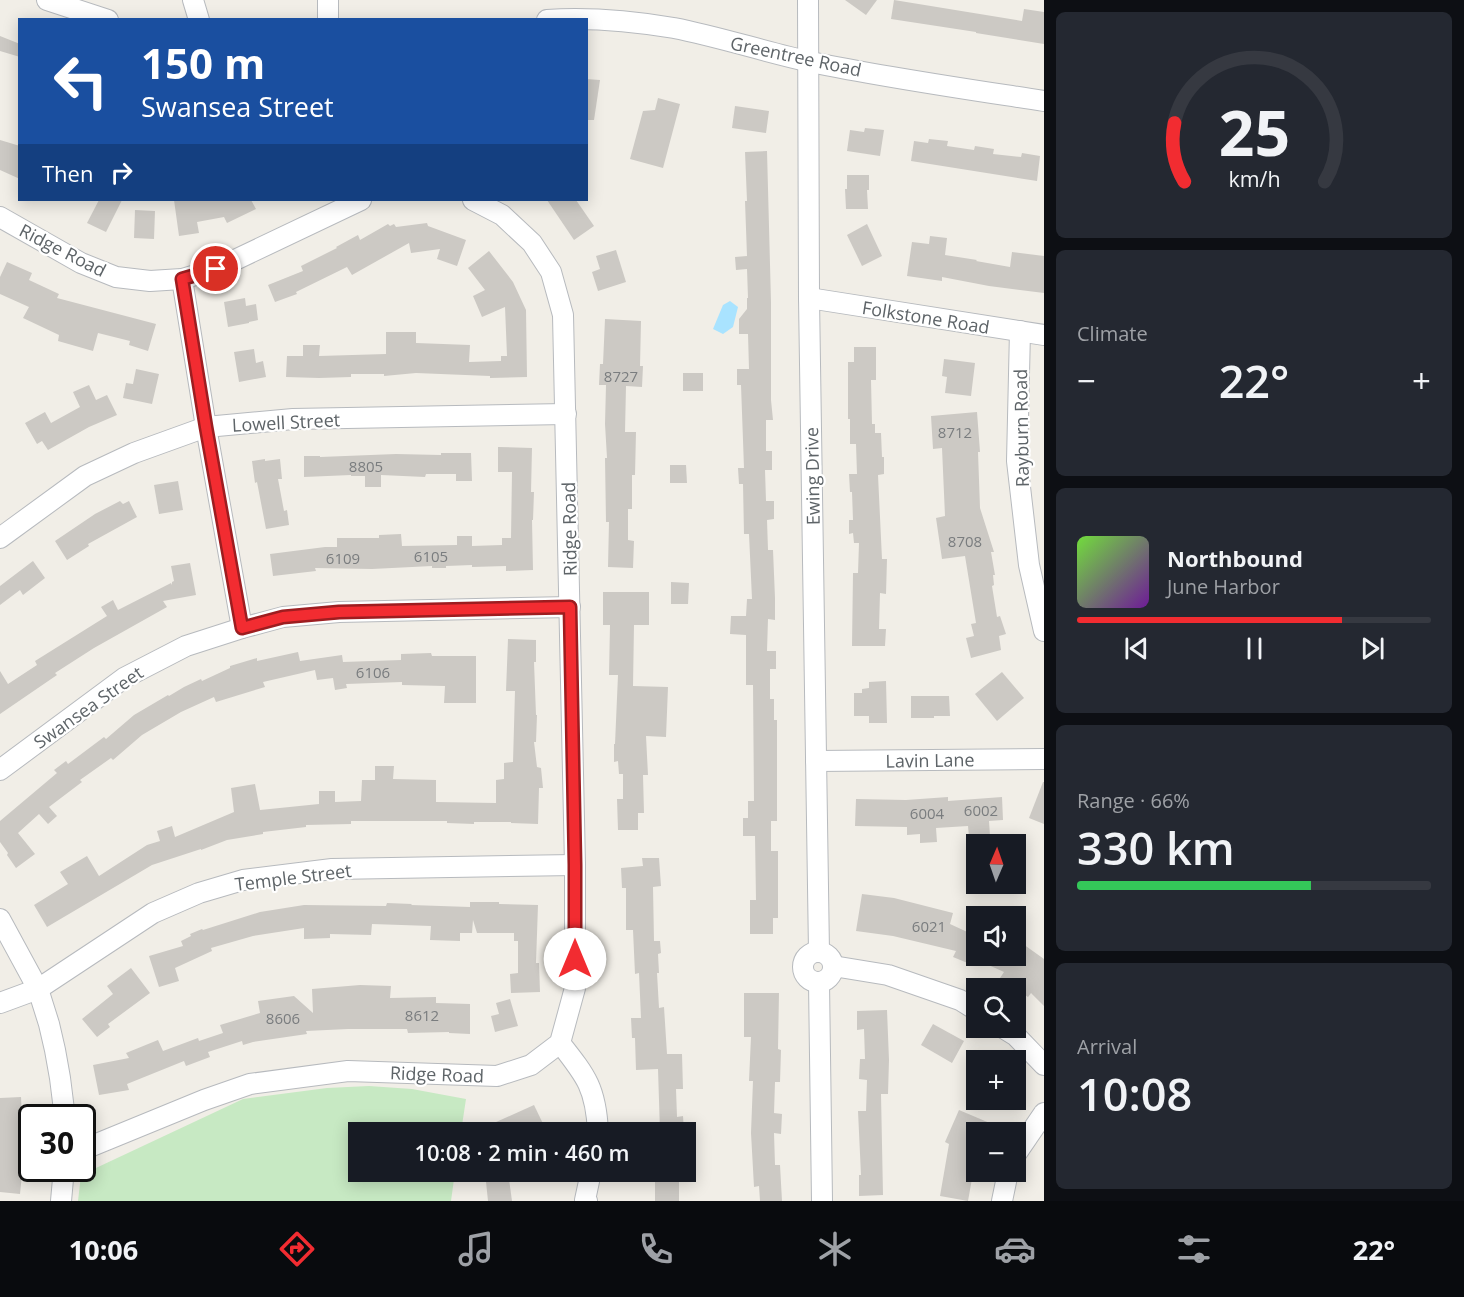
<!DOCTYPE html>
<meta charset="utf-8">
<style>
body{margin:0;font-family:"Open Sans",sans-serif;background:#242831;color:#f1f3f6;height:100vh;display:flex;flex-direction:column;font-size:22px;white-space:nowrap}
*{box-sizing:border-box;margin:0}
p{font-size:20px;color:#9ea1a6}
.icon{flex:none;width:33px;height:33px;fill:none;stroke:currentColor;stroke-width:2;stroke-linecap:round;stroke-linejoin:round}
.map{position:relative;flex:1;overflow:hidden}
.side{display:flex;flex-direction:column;gap:12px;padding:12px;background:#0d0f14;width:420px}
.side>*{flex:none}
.guide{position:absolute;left:18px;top:18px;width:570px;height:183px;border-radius:0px;box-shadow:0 3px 15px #0003;background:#1a4fa0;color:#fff;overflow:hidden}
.needle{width:39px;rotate:2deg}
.buttons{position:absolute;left:966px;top:834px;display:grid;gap:12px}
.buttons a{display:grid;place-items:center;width:60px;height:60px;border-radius:0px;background:#171b24;box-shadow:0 3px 15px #0003;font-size:30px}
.speed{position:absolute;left:18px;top:1104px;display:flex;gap:12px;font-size:30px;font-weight:700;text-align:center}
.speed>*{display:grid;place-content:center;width:78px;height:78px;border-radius:50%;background:#171b24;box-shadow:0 3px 15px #0003;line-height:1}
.speed .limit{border:3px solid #111;border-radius:9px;background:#fff;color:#111}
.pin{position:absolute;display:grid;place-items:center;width:51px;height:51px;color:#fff;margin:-26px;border:3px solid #fff;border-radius:50%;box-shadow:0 2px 6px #0007}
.me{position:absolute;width:66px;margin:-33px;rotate:0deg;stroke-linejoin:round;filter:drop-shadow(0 0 4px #0008)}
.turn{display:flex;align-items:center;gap:21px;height:126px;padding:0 24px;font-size:27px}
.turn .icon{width:78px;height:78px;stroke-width:2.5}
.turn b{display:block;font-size:42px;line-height:51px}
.then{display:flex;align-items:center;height:57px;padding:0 24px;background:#0003;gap:12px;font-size:22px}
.big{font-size:45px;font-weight:600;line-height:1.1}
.side .card{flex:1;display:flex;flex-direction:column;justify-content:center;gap:9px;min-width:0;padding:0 21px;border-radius:9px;background:#242831}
.side .dial{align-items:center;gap:0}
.dial svg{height:156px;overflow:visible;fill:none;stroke:#363941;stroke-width:7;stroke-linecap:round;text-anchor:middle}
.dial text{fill:#f1f3f6;stroke:none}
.song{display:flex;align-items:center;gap:18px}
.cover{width:72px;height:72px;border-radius:9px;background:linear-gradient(135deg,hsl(100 70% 55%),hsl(280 70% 35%))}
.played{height:6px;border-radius:3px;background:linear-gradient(90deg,#f22c31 75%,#363941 75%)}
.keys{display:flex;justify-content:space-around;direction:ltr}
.heat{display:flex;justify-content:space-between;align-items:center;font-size:33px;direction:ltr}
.charge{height:9px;border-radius:4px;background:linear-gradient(90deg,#34c759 66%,#363941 0)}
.trip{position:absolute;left:348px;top:1122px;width:348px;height:60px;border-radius:0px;background:#171b24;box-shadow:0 3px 15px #0003;font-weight:600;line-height:60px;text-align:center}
.tabs{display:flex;height:96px;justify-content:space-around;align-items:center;background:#090b0e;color:#9ea1a6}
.tabs .icon{width:42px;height:42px}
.tabs .on{color:#f22c31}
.tabs b{font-size:27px;color:#f1f3f6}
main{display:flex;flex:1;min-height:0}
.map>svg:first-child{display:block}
.green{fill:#c7e9c3}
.water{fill:#a9e3ff}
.building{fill:#ccc9c4}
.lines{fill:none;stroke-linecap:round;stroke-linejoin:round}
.minor-casing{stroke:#b7babe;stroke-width:22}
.minor{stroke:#fff;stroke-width:20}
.route-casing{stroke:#9d1d20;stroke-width:15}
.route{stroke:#f22c31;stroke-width:10}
.labels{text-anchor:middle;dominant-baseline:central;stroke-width:4.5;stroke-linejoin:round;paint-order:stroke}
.number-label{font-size:15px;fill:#7a7d7f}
.street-label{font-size:18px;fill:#5e6468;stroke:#fff}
</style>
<main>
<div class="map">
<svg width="1044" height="1201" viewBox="0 0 1044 1201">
<rect width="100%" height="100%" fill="#f1eee7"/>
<path class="green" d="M369 1086 412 1089 466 1099 461 1132H358V1172H455L451 1201H78L81 1175 243 1099 327 1088Z"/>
<path class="water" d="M730 301 738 307 733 327 723 334 713 329 723 305Z"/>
<g class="building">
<path d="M845 0H877L866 15Z"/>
<path d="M894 0 1022 21 1024 9 1044 12V44L976 33V32L891 19Z"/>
<path d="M0 36 20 44V57L0 51Z"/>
<path d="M586 79 600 80 594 120H586Z"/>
<path d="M658 98 680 104 663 168 630 159 643 111 655 110Z"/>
<path d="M735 106 769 111 766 133 732 128Z"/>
<path d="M865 128 884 130 880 156 847 151 850 130 864 132Z"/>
<path d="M929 139 948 141 947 146 974 150 975 146 994 149 993 154 1021 157 1022 153 1040 156 1037 181 911 161 914 141 928 143Z"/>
<path d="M0 140 20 146V179L0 170Z"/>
<path d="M767 151 771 302V400L773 420H766V451H772V470H765L766 501H774V519L767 520 768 550H773L775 598V620L768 619 767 651H776V669H770V699H774V720H777V821H771V851H778V918H773V934H750V900H756L755 836H743V818H748V801H754L753 685H746V635L730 634 731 616H746L747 599H752L749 534H744L743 484H739L738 468H744L741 385H737V369H749L748 334H739V319L747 309V298H748L747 269 736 270 735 257 747 256 745 201H747L745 152Z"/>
<path d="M847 175H869V190H867L868 209H846L845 189H847Z"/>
<path d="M99 200H122L106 232 87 223Z"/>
<path d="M174 200H251L256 209 227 223 224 217 197 222 199 233 179 236Z"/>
<path d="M547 200H576L594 226 574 240Z"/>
<path d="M135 210 155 211 154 239 134 238Z"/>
<path d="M427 223 428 226 466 240 457 266 437 259 440 249 411 253 409 243 352 275 347 267 296 292 297 294 275 302 268 285 303 271 301 266 337 248 336 247 358 235 360 240 388 224 390 226 394 224 396 227Z"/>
<path d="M867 224 882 256 862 266 847 235Z"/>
<path d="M930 236 947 238 945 255 977 260 976 261 1010 267 1012 252 1044 256V293L989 286 942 277V281L907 276 912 242 929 244Z"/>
<path d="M616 250 626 282 598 291 592 272 600 269 596 256Z"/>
<path d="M489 251 513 282 526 310 527 377 490 378V376L416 373 384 376V374H351V377L319 378 286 377 287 356H303V345H320L319 356 386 354V332H416V343L470 345 469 362 501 361V356H507L505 307 482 317 473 296 485 290 468 268Z"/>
<path d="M7 262 32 273 29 280 59 294 57 298 156 324 148 351 129 345 130 341 98 333 93 351 58 341 59 335 23 318 29 307 0 294V277Z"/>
<path d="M245 298 246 306 256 304 258 320 249 322V323L228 327 224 302Z"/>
<path d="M605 319 641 321 640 366H643L642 387 626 386 625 432H636L635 475H632V509H628V540L634 541 633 568 608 567 609 522H606L605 458H607L605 424 606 385H599L600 364H603Z"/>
<path d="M854 347H876V380H871L872 424H875V433H881L882 457H884V474L878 475 882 559H887L886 594 880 593 879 629H886L885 646H852L853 573H858L859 543H854L853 533 849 534V520H853L852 492H850L849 474H857L856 444H850V419H848V362H854Z"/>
<path d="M254 349 256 363 263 361 266 377 239 382 234 352Z"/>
<path d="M944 359 975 363 971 396 945 393 947 377 942 376Z"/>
<path d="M136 369 159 374 152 404 123 398 126 383 133 384Z"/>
<rect x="683" y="373" width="20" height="18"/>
<path d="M89 385 96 400 107 395 117 415 89 427 48 450 42 441 37 444 25 423 45 412 51 423 80 407 73 392Z"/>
<path d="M977 412 980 452H978L980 508 994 552H991L995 575H993L994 585 992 586 997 617 1000 616 1006 634 999 636 1001 650 971 658 966 638 974 636 971 624 976 623 965 556 942 559 936 518 945 516 942 448 933 449 931 416Z"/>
<path d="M498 447 532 448 531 492H534L533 520H532L533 570 506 571V566L472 567V565L446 566V568H432V566L372 569 315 568 316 571 273 576 270 554 325 547H337V538H379V535L401 534 402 546 457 545V536H472V546L502 545V538H511L512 472H498Z"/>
<path d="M441 453H471L472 481H456V474H426L425 477 381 475V487H365V476H351V475L304 477V456H320V457L396 454 441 455Z"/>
<path d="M265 459V461L280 459 282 479H278L284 511 287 510 289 525 266 529 257 482 255 483 252 461Z"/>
<path d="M670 465H686L687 483H670Z"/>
<path d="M178 481 183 510 159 514 154 485Z"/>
<path d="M120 501 123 504 129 501 137 517 88 544 89 546 67 560 55 541 95 514Z"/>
<path d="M33 561 45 578 23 595 20 590 0 605V586Z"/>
<path d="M190 563 196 595 163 601 167 607 94 648 55 673 57 675 0 714V671L8 684 37 665 35 661 107 616 101 607 113 600 118 610 171 583 172 585V582L174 581 171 566Z"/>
<path d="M671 582 689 583 688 604H671Z"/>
<path d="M603 592H649V625H634L633 686 668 687 666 737 646 736 648 775H643L644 813H638V830H618L617 799H623V774H619L618 761 614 762V744H615L618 675H609L610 625H603Z"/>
<path d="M508 639 536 640V662H534L536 715H537L536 742H534L537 767 541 768 543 788H539L538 824 511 823V822H474V824L447 823V821H351V824L306 825V827L263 832V834L227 840 201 850V849L152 865 47 927 34 905 68 884 60 872 87 856 99 876 147 845 160 841 157 831 172 826 175 837 234 812 231 788 255 784 260 810 319 804V791H335V802L361 801 362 780H375V766H394L393 779 436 780V802L496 803V780L504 779V763L513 762 515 691H506Z"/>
<path d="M298 652 300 661 342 655 343 662 401 660V654L431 653 432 656H476V703H444L445 686 402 685V682L346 684 347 688 335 690 333 678 317 680 315 670 263 682 265 687 216 702 214 697 181 712 142 735 113 760 111 758 80 780 82 782 49 807 57 816 48 824 39 814 18 833 35 854 16 868 7 855 8 853 0 842V821L57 773 54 770 66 761 68 764 104 737 106 739 134 715 168 695 169 696 184 687 201 679 202 681 230 668V666L257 658V661Z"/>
<path d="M1002 672 1024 698 997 721 975 694Z"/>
<path d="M886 681 887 723H869V716H854V693H862V689L869 688V682Z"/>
<path d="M911 696H949L950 716H934V718H911Z"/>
<path d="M1043 782H1044V824L1029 818Z"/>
<path d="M948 797V801L1002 797 1003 820 989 821 990 836 969 837 968 826 936 828 937 842 920 843V834L907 835V827L855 826 856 799 906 800Z"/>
<path d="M642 858H659L661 886 653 887 654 941H660L661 953 658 954 659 973H657L659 1008 664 1007 667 1054H682L683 1089H676L677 1117 683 1116 684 1132H660L658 1069 636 1070 635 1038H632L631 1018H641L639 973 635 974 633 930H626V888H622L621 868 643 866Z"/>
<path d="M862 894 894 898 953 913 950 924 976 936V956H1016L1023 944 1044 959V1006L1031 993 1028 997 1000 978 1004 972 973 958 970 964 953 957 956 951 893 936 856 931Z"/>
<path d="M470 902H499V904L538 905 536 963H539L540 992 511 993 510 974 518 973V941H514V933H477L473 920 472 933H460V941L430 940 431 926 372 924 371 935 330 934V938L304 939V928L253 936 211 948 212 951 175 968 179 981 159 987 149 956 183 946 181 941 191 936 190 934 202 929 203 930 260 912 304 905 386 906 387 903 412 904 411 905 470 907Z"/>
<path d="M131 968 150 993 108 1024 110 1027 97 1037 82 1019 113 994 107 986Z"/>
<path d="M360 985 391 986 390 998 436 997V1003L470 1004V1034L449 1033V1032L408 1033 407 1029H348L306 1031 307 1034 253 1042 243 1045 242 1041 208 1052 210 1057 186 1066 184 1061 127 1084 129 1090 99 1095 93 1065 129 1058 126 1053 158 1040 163 1051 198 1038 199 1041 223 1033 220 1025 260 1013 258 1001 294 996 313 1013 312 989Z"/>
<path d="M744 993H779L778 1049 781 1050 780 1082H775L774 1113 782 1114 781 1134 774 1133 775 1165H780L782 1201H760L759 1186 754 1187 751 1133 753 1081H749L751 1037H744Z"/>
<path d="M510 999 518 1026 495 1032 491 1016 499 1014 496 1003Z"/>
<path d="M887 1010 889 1060 888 1094H881L883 1195 859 1196V1175H861L858 1111H866L867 1080 859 1079 860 1059H865L864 1029 857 1030V1011Z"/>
<path d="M933 1024 964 1041 952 1063 921 1045Z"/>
<path d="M21 1097 24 1155 20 1194 0 1192V1098Z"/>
<path d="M534 1105 547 1132H474Z"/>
<path d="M959 1110 1011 1132H976V1156L968 1201 940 1196 949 1144 945 1142Z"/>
<path d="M485 1172H508L512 1201H488Z"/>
<rect x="655" y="1172" width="24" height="29"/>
</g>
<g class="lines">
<defs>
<g id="minor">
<path d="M47 0 108 20"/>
<path d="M193 0 199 20"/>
<path d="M328 0V20"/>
<path d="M808 0 809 298 819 952"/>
<path d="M547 20C589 17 632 21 674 28 720 37 765 52 811 62 888 78 966 89 1044 101"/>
<path d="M0 217 81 263 116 277 150 281 182 279 216 269 361 200"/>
<path d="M182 279 206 427 242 628"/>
<path d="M809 298 1044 335"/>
<path d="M1020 331 1017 461 1029 565 1044 631"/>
<path d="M0 538 85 476 134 453 206 427 293 419 566 414"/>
<path d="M816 761 1044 759"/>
<path d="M0 770 124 678 186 646 242 628 283 617 339 612 570 607"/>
<path d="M0 919 38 989 49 1024 55 1050 60 1078 65 1118"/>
<circle cx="818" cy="967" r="15"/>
<path d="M833 966 888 975 960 1000 976 1010"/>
<path d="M819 982 822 1201"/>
<path d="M0 1003 38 989 153 913 199 893 243 880 332 869 575 865"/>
<path d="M1003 1028 1016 1036 1044 1065"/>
<path d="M560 1043C586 1076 596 1088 598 1132"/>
<path d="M82 1150 204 1100 250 1084 348 1071 497 1076 531 1065 560 1043 575 988V865L563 315 551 272 532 243 502 215 473 200"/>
<path d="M1016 1154 1044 1113"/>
<path d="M61 1201 64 1168"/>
<path d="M587 1201 585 1200 591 1172"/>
<path d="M1002 1201 1008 1172"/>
</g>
</defs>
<use href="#minor" class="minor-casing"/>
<use href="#minor" class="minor"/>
</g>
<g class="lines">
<defs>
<path id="route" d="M216 269 182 279 206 427 242 628 283 617 339 612 570 607 575 865V959"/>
</defs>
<use href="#route" class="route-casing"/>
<use href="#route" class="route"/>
</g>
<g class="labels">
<g class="number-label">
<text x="621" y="376">8727</text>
<text x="955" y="432">8712</text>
<text x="366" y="466">8805</text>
<text x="965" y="541">8708</text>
<text x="431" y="556">6105</text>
<text x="343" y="558">6109</text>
<text x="373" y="672">6106</text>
<text x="981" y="810">6002</text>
<text x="927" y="813">6004</text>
<text x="929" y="926">6021</text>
<text x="422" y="1015">8612</text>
<text x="283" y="1018">8606</text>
</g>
<g class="street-label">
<text transform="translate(796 56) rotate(12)">Greentree Road</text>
<text transform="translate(63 250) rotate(27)">Ridge Road</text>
<text transform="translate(926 317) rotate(9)">Folkstone Road</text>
<text transform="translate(286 422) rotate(-3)">Lowell Street</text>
<text transform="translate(1021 428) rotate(-91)">Rayburn Road</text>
<text transform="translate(812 476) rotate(-91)">Ewing Drive</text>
<text transform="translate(569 529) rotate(-91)">Ridge Road</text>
<text transform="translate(88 707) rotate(-35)">Swansea Street</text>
<text transform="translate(930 760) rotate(-1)">Lavin Lane</text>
<text transform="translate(293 877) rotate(-7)">Temple Street</text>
<text transform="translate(437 1074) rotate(2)">Ridge Road</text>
</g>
</g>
</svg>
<div class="buttons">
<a><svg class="needle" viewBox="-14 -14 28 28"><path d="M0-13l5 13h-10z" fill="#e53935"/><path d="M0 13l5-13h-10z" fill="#9ea1a6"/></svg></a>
<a><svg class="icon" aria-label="sound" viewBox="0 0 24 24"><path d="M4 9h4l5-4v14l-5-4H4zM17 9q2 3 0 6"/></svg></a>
<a><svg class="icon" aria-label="search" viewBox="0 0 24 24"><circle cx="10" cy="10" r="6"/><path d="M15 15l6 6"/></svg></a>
<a>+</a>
<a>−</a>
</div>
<div class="speed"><div class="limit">30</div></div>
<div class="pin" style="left:216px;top:269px;background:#d93025"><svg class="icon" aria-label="arrive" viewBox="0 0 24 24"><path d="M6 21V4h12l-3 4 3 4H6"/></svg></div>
<svg class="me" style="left:575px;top:959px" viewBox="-20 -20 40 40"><circle r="19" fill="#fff"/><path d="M0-13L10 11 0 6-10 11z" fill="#f22c31"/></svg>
<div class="trip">10:08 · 2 min · 460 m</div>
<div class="guide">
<div class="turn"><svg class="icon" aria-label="left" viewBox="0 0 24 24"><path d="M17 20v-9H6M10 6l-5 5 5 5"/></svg><div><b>150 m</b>Swansea Street</div></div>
<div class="then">Then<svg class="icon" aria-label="right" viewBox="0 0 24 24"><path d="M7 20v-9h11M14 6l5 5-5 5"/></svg></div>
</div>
</div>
<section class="side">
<div class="card dial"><svg viewBox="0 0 100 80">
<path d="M14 69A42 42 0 1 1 86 69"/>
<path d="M14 69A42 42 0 0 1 9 39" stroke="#f22c31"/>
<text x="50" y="56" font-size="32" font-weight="700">25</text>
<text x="50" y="72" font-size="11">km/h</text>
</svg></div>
<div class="card"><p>Climate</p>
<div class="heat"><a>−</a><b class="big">22°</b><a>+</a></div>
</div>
<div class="card">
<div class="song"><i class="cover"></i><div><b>Northbound</b><p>June Harbor</p></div></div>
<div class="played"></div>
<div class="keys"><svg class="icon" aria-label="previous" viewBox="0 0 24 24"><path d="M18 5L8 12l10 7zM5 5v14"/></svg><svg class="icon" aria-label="pause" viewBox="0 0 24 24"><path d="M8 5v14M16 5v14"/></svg><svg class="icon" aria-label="next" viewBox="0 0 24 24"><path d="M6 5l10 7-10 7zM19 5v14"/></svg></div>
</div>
<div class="card"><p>Range · 66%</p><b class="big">330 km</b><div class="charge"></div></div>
<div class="card"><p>Arrival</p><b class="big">10:08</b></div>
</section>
</main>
<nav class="tabs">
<b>10:06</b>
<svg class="icon on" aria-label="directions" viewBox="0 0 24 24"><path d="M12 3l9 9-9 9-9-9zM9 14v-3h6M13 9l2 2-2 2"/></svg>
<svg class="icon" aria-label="music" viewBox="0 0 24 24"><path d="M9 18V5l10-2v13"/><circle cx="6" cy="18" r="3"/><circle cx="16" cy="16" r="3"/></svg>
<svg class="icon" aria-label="phone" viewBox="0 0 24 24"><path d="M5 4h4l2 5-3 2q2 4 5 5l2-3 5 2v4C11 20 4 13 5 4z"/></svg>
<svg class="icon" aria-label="climate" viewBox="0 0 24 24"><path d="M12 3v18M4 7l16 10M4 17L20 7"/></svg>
<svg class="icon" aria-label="car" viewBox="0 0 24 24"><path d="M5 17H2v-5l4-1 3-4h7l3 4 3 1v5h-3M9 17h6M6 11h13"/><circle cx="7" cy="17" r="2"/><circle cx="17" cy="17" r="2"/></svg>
<svg class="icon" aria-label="filters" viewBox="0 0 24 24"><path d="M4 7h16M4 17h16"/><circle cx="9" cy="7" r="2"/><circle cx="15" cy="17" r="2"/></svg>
<b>22°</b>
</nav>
